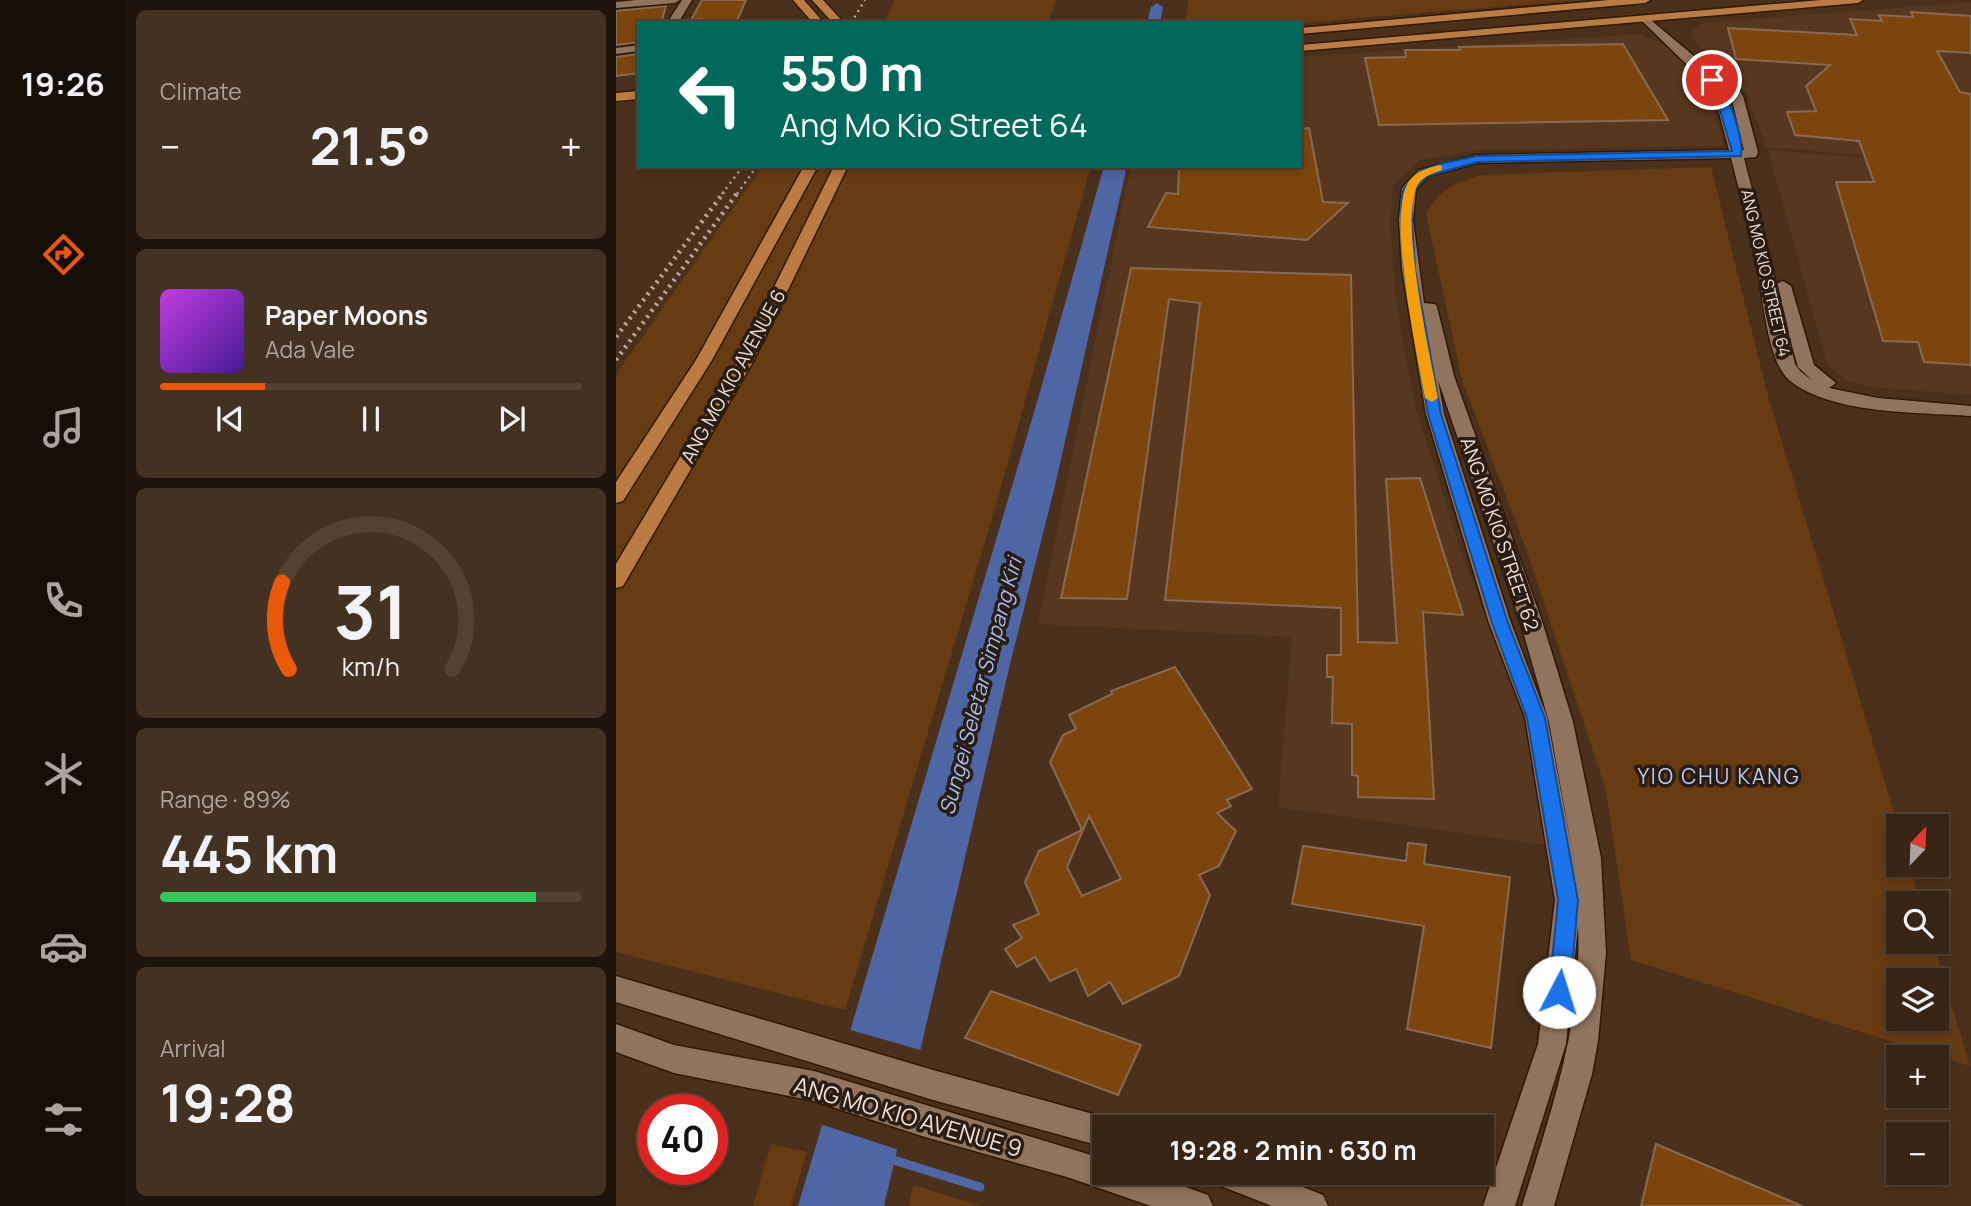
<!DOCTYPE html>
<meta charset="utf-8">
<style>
body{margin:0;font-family:Manrope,sans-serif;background:#433122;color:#f1f3f6;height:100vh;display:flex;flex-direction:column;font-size:26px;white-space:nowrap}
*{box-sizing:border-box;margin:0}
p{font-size:23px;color:#aba5a0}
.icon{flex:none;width:38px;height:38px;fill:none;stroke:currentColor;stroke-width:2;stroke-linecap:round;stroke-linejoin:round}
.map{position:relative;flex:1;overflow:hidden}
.details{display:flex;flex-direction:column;gap:10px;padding:10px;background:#1f140c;width:490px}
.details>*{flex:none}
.guide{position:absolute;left:21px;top:21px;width:665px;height:147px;border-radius:0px;box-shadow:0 4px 10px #0003,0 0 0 2px #524234;background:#00695c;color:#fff;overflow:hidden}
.needle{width:46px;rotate:23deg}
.buttons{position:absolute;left:1270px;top:814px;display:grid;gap:14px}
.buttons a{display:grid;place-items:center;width:63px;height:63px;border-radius:0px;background:#382515;box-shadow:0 4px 10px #0003,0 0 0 2px #524234;font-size:35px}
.speed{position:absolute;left:21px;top:1094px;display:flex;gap:14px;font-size:35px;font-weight:700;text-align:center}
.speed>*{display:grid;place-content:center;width:91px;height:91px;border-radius:50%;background:#382515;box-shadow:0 4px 10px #0003,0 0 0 2px #524234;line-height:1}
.speed .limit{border:10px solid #d22;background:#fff;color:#111}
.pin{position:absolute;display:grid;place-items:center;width:60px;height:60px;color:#fff;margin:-30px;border:4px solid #fff;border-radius:50%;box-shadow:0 2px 7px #0007}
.me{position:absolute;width:77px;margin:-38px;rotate:5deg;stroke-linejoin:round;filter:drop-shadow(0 0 5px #0008)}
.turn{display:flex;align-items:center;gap:24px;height:147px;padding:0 28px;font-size:32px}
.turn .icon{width:91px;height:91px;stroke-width:2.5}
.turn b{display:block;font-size:49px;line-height:60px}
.big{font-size:52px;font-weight:700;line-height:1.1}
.details .tile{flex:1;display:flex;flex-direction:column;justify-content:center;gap:10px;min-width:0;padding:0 24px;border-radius:10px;background:#433122}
.details .dial{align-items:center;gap:0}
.dial svg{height:182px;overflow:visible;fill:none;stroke:#524234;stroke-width:7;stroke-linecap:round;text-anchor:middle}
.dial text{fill:#f1f3f6;stroke:none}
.song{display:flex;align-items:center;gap:21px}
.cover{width:84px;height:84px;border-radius:10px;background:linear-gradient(135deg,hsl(290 70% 55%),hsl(260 70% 35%))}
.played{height:7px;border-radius:4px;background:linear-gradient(90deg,#ea580c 25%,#524234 25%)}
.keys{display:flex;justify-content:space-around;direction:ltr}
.heat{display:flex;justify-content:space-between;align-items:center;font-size:38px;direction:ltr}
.charge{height:10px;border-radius:5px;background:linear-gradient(90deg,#34c759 89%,#524234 0)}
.trip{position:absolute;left:476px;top:1115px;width:402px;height:70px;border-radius:0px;background:#382515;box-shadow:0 4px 10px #0003,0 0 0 2px #524234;font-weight:700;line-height:70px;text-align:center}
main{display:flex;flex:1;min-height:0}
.tabs{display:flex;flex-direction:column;width:126px;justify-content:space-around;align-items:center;background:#160f08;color:#aba5a0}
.tabs .icon{width:49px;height:49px}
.tabs .selected{color:#ea580c}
.tabs b{font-size:32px;color:#f1f3f6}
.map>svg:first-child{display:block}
.built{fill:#57381e}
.green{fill:#683c13;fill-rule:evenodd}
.water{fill:#4e66a3}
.pier{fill:#4b311c}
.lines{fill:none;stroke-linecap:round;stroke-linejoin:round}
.stream{stroke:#4e66a3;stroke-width:9}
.canal{fill:#4e66a3;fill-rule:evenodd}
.building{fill:#7d450e;stroke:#876a54;stroke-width:2;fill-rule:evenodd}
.minor-casing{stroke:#301804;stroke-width:3}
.tertiary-casing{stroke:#301804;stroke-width:3}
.primary-casing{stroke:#301804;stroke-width:3}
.minor{fill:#91745d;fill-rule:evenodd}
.tertiary{fill:#91745d;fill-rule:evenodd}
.primary{fill:#bb7c44;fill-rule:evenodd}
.rail-far1{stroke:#baa697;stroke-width:2.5;stroke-dasharray:2 4.5;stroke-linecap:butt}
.rail{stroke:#baa697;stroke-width:4.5;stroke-dasharray:2.5 5;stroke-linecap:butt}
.route{fill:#1a73e8;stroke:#114b97;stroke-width:2}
.slow{fill:#f59e0b}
.labels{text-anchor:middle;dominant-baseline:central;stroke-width:7;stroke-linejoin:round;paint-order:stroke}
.far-street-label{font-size:16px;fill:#f2e1d5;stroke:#281c13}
.street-label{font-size:19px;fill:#f2e1d5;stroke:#281c13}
.water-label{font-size:21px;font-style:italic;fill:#a7bdf1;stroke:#281c13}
.neighbourhood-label{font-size:21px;letter-spacing:2px;fill:#bbcdf5;stroke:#281c13}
.near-street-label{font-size:23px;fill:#f2e1d5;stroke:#281c13}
</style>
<main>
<nav class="tabs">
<b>19:26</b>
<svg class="icon selected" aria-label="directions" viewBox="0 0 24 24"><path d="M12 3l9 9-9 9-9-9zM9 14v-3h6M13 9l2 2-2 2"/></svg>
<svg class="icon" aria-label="music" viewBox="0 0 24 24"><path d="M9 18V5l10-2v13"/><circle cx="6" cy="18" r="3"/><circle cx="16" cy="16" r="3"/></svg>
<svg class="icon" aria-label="phone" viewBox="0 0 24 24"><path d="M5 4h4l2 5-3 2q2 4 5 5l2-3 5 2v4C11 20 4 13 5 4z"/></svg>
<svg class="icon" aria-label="climate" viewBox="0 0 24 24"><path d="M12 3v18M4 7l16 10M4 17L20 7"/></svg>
<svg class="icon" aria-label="car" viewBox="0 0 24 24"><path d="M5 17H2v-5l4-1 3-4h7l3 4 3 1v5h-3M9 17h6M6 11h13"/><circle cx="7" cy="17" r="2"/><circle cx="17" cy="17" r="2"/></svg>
<svg class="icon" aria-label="filters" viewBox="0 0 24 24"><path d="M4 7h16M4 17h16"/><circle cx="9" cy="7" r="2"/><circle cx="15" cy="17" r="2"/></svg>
</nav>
<section class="details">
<div class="tile"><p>Climate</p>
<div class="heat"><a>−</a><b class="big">21.5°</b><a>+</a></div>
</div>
<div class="tile">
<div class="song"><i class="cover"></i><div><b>Paper Moons</b><p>Ada Vale</p></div></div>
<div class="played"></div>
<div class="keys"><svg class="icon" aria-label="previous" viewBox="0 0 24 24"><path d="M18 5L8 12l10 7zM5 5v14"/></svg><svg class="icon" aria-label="pause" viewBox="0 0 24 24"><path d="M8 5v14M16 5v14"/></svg><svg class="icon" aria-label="next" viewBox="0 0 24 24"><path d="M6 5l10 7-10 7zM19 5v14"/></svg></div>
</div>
<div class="tile dial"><svg viewBox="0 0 100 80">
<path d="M14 69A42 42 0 1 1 86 69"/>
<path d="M14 69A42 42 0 0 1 11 31" stroke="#ea580c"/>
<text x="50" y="56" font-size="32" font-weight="700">31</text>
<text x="50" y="72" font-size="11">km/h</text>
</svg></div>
<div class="tile"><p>Range · 89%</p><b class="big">445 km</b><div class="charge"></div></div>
<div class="tile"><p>Arrival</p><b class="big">19:28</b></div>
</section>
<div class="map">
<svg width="1355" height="1206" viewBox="0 0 1355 1206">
<rect width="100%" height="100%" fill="#4b311c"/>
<g class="built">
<path d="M1355 2V164L1150 147 1132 96 1115 75 1076 39V31L1089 23Z"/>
<path d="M1024 34 1049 45 1089 84 1108 146 864 150 803 160 777 185 774 224 780 303 799 406 847 557 909 720 929 845 662 807 676 637 422 624 515 166H684V57Z"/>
<path d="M1152 150 1355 167V395L1254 387 1232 381 1211 364Z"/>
</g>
<g class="green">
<path d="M279 0H440L432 23H268Z"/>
<path d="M573 0H961L684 23H569Z"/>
<path d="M147 166H475L379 508 229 1010 0 952V374Z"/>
<path d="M1095 167 1152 396 1283 829V864L1293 865 1305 903H1283V942H1317L1354 1066 1015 960 990 790 909 546 846 380 810 213C827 187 837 184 866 175ZM1283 980H1321V1018H1283Z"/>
<path d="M155 1144 191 1152 175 1206H137Z"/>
<path d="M297 1185 365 1206H293Z"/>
</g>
<path class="water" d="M488 166H511L438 490 395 660 268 1206H182L424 392Z"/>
<path class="pier" d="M231 1029 308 1051 286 1151 201 1123Z"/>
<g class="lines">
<path class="stream" d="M271 1158 364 1187"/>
<path class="canal" d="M541 3 547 7 544 23H531L535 7Z"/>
</g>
<g class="building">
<path d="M86 0H130L120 23H83L85 19 75 20Z"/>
<path d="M50 6 45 23H23V42L0 45V11Z"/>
<path d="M1295 12 1355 16V53L1321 51 1344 92 1355 94V365L1308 362 1302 342 1267 341 1220 182H1258L1243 141 1179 135 1171 112 1200 111 1190 86 1214 65 1120 59 1112 28 1241 35 1234 19 1266 21 1263 15 1297 17Z"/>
<path d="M1007 44 1052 120 763 125 749 58 790 57 789 50H844L843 47Z"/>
<path d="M23 54V73L0 76V57Z"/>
<path d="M693 128 707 202 732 203 691 240 532 227 550 193 562 194 563 166H684V129Z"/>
<path d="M515 268 735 275 742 642 781 643 770 479 804 478 847 615 807 612 818 799 742 797V776L736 775V724L716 723 717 677H711V655H725V608L549 600 584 303 553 299 511 599 445 598Z"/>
<path d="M559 667 636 789 611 800 615 806 601 813 620 831 603 866 583 875 594 895 563 976 507 1004 494 982 472 996 460 969 434 981 419 957 401 967 389 949 406 938 397 925 423 914 409 882 423 851 466 830 434 762 447 735 460 729 453 715 496 694 495 691ZM473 816 505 879 466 896 451 867Z"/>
<path d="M792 843 810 845 808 864 894 877 875 1048 791 1029 808 926 676 904 687 846 790 861Z"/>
<path d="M375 991 525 1045 502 1095 349 1038Z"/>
<path d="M1040 1144 1186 1206H1025Z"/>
</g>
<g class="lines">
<defs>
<g id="minor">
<path d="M21 0H64L59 3 0 8V2Z"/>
<path d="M66 0H76L62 23H51Z"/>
<path d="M23 45V51L0 54V48Z"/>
</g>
<g id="tertiary">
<path d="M1030 16 1085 62 1107 86 1126 150H1128L1115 96 1099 72 1101 69H1109L1127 96 1142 152 1140 157 1128 158 1160 284 1167 281 1175 286 1198 365 1220 383 1213 388 1262 398 1355 406V416C1302 412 1216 415 1173 380 1150 360 1146 288 1140 257 1133 224 1123 191 1115 158L861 163 813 176 800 189 797 220 808 303 819 304 821 307 838 376 926 621 957 722 985 858 990 953 982 1041 976 1074 938 1206H906C934 1114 967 1023 962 926L950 1044 899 1206H867L922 1044 939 900 909 717 873 623 810 414 786 269 783 220 786 188 803 170 861 155 1113 150 1097 90 1026 21V17ZM1166 310 1182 367 1197 381 1184 371 1179 364ZM822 380 904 621 933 722 960 872 931 717 895 623 828 414Z"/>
<path d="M0 976 317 1070 488 1117 499 1121 501 1127H488V1147L317 1100 0 1002Z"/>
<path d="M0 1024 58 1045 198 1071 488 1159V1172H528L592 1195 597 1206H535L451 1177 309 1137 198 1101 58 1073 0 1052Z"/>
<path d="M593 1172H649L707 1195 712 1206H656L597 1183Z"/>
</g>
<g id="primary">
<path d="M177 0H188L208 23H197Z"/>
<path d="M196 0H207L228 23H217Z"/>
<path d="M993 0H1034L1029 3 684 34V28Z"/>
<path d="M1205 0H1247L1242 3 684 51V45Z"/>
<path d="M23 91V99L0 101V93Z"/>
<path d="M188 166H202L96 360 7 501 0 503V482L80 360Z"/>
<path d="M218 166H232L138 360 7 586 0 588V564L122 360Z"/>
</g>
</defs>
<use href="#minor" class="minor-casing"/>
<use href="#tertiary" class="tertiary-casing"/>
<use href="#primary" class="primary-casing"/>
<use href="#minor" class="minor"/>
<use href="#tertiary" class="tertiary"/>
<use href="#primary" class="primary"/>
<g class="rail-far1">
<path d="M235 23 249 0"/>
<path d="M106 194 127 166"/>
<path d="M121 194 141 166"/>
</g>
<g class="rail">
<path d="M0 337 108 192"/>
<path d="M0 360 122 192"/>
</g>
</g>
<path class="route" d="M1096 77C1111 86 1128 139 1125 156L861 162 812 176 798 189 795 201 799 270 825 414 892 623 929 718 962 900 954 992 951 999 943 1002 936 999 933 992 942 900 911 718 876 623 812 414 788 270 785 201 788 188 804 171 828 163 861 156 1116 151 1098 90 1091 80Z"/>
<path class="slow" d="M823 165 826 166V170C818 173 808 176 803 183 781 211 815 359 822 398L816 402 809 398C802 357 769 209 794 180 801 171 812 168 823 165Z"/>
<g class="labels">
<g class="far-street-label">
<text transform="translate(1150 273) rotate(77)">ANG MO KIO STREET 64</text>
</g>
<g class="street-label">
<text transform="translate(117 376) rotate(-61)">ANG MO KIO AVENUE 6</text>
<text transform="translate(884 534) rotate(71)">ANG MO KIO STREET 62</text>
</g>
<g class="water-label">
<text transform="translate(364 686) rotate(-75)">Sungei Seletar Simpang Kiri</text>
</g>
<g class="neighbourhood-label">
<text x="1103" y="776">YIO CHU KANG</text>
</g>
<g class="near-street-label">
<text transform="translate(292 1116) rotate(16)">ANG MO KIO AVENUE 9</text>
</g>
</g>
</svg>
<div class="buttons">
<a><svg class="needle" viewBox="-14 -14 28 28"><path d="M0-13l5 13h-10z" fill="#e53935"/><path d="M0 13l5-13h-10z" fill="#aba5a0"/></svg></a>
<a><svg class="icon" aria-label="search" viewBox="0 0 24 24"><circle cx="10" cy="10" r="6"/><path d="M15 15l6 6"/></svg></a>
<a><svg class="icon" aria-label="layers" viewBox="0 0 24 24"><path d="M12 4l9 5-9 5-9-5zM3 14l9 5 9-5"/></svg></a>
<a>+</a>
<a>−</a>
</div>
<div class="speed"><div class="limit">40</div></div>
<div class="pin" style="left:1096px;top:80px;background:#d93025"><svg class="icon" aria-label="arrive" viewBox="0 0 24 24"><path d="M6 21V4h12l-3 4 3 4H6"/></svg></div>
<svg class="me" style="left:943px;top:992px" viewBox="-20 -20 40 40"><circle r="19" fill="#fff"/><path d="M0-13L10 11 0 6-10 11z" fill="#1a73e8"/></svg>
<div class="trip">19:28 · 2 min · 630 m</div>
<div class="guide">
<div class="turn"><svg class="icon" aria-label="left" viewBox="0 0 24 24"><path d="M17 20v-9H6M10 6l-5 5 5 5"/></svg><div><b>550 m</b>Ang Mo Kio Street 64</div></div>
</div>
</div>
</main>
